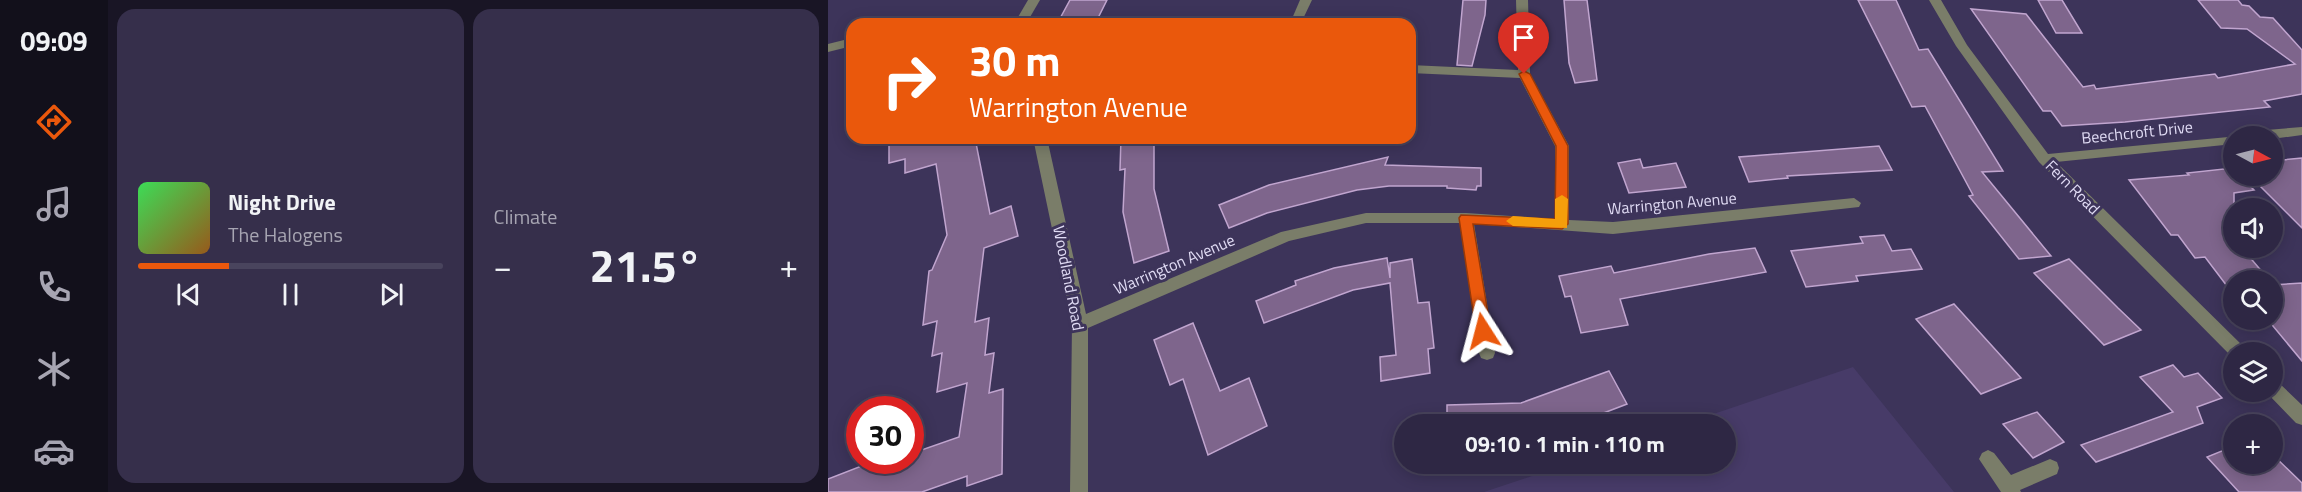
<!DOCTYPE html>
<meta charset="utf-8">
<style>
body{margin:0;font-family:"Titillium Web",sans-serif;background:#362f4b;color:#f1f3f6;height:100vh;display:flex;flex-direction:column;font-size:22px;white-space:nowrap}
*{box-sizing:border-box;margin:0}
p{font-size:20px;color:#a7a5b2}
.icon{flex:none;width:33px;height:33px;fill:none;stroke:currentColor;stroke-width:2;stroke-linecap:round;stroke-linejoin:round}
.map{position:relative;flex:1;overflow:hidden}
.side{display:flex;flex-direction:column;gap:9px;padding:9px;background:#191525;width:720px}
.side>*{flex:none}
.guide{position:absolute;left:18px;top:18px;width:570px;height:126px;border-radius:18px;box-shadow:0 3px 15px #0003,0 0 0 2px #49445d;background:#ea580c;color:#fff;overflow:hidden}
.needle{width:39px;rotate:97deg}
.fabs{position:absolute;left:1395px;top:126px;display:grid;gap:12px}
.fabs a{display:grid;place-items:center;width:60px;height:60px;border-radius:50%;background:#2e2744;box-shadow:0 3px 15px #0003,0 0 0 2px #49445d;font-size:30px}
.speed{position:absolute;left:18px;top:396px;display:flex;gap:12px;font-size:30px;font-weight:700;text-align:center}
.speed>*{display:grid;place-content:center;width:78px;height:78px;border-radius:50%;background:#2e2744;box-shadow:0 3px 15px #0003,0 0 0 2px #49445d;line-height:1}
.speed .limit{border:9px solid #d22;background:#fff;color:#111}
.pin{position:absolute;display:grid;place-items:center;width:51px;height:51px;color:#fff;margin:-62px -26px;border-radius:50% 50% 50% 0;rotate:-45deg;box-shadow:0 0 6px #0007}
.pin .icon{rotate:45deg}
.me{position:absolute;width:66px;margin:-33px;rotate:351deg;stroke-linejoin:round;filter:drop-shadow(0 0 4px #0008)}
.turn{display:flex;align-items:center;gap:21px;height:126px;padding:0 24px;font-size:27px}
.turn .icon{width:78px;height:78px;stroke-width:2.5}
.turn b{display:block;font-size:42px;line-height:51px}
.big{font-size:45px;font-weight:700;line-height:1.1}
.side .card{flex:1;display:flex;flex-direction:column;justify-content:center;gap:9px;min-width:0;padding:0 21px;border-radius:18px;background:#362f4b}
.song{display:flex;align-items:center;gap:18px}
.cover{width:72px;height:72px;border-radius:9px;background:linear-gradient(135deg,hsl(130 70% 55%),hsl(30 70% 35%))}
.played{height:6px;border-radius:3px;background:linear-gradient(90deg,#ea580c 30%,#49445d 30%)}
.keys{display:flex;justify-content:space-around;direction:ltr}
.heat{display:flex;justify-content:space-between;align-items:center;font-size:33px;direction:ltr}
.side .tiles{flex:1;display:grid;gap:9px;grid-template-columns:repeat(2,1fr)}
.trip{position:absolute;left:566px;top:414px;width:342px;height:60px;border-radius:30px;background:#2e2744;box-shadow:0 3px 15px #0003,0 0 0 2px #49445d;font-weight:700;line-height:60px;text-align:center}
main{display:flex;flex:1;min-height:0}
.menu{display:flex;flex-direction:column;width:108px;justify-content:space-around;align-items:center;background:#12101b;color:#a7a5b2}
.menu .icon{width:42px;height:42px}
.menu .active{color:#ea580c}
.menu b{font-size:27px;color:#f1f3f6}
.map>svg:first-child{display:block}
.built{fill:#473b68}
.building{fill:#7e658c;stroke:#c1a5cf;stroke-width:1.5}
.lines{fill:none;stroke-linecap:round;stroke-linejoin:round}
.minor{fill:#7a7d69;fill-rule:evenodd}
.route{fill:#ea580c;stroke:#983908;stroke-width:1.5}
.slow{fill:#f59e0b}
.labels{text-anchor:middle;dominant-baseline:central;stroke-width:6;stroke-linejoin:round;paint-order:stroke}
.street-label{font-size:16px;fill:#e0dbf4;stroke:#3d345a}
</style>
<main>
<nav class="menu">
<b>09:09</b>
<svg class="icon active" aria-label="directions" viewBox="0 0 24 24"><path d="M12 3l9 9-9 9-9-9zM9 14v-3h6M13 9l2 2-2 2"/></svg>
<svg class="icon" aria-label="music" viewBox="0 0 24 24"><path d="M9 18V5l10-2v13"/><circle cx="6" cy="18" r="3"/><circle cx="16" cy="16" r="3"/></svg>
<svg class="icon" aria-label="phone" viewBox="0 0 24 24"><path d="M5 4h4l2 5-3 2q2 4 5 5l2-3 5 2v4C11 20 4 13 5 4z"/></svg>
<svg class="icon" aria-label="climate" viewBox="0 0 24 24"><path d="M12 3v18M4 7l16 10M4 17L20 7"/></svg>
<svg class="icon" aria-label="car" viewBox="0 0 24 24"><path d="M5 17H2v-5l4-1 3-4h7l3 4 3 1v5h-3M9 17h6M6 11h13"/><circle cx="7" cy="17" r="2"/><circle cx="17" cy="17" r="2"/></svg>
</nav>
<section class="side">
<div class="tiles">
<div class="card">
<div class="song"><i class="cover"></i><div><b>Night Drive</b><p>The Halogens</p></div></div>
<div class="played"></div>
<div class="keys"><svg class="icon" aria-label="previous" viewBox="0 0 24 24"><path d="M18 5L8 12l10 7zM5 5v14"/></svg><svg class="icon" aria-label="pause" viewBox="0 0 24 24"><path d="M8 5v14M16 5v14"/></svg><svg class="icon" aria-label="next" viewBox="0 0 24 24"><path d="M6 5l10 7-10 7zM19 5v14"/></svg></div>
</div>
<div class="card"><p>Climate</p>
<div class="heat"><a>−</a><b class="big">21.5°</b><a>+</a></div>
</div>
</div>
</section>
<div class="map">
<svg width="1474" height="492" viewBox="0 0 1474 492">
<rect width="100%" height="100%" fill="#3d345a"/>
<path class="built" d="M1025 367 1126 492H656L740 464H897V424H856Z"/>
<g class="building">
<path d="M242 0H279L267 24H229Z"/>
<path d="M635 0H658L657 15 644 66 629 65Z"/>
<path d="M736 0H759L769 80 747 83 741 63Z"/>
<path d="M1030 0H1068L1091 50 1100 49 1175 171 1154 172 1223 256 1191 259 1141 196 1145 195 1097 106 1084 107Z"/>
<path d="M1210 0H1234L1254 33H1228Z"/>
<path d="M1370 0H1410L1414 5 1421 6 1432 17 1445 18 1474 50V94L1436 101 1442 107 1297 122 1234 126 1223 111H1215L1143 9 1198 14 1255 87 1266 85 1268 89 1387 74 1390 78 1467 64 1419 29 1393 28Z"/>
<path d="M61 138H147L162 214 183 206 190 236 156 248 147 322 161 318 157 355 166 353 161 393 175 389 174 474 139 486V476L94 492H0V479L49 460H82V454L131 437 139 383 109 392 114 353 104 356 109 321 95 325 101 271 104 270 119 235 108 164 77 173V159L61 163Z"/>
<path d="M293 138H321V144L326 143V189L341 251 306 263 295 212 297 169 292 170Z"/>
<path d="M1051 146 1064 170 959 176 960 178 921 182 911 157Z"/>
<path d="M560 157 557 165 653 168V186H649L648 190 619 188V186H561L529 190 439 213 401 228 391 205 441 185Z"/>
<path d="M1474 158V228L1422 176H1444V161Z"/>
<path d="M812 159 815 168 848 163 858 187 801 193 790 163Z"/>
<path d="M1405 168 1406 176H1412L1426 190 1406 193V248H1414L1441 280H1406V290H1402L1377 257 1367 258 1350 235H1343L1301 180 1361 175 1359 173Z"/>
<path d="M1056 235 1064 251 1083 249 1094 269 1028 276 1030 281 978 287 963 251 1035 243 1032 237Z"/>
<path d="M927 248 938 272 792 299 800 325 753 333 743 296 737 297 731 276 783 266 786 273 881 254Z"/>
<path d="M559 258 562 278V263L584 259 590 303 601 302 606 348 600 349 602 373 553 381 552 357 568 355 562 283 525 290 436 323 428 301 468 285 467 281 506 268Z"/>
<path d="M1241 259 1290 308 1313 330 1276 345 1206 273Z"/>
<path d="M1474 283V361L1440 320H1444V285Z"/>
<path d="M1126 304 1165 347 1193 378 1153 394 1088 319Z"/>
<path d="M365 323 392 391 421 378 439 426 380 455 355 379 342 385 326 340Z"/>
<path d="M1345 365 1356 377 1370 373 1394 398 1369 407 1375 423 1268 462 1253 445 1345 412 1312 377Z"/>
<path d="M781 371 799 404 747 424H739L735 417 706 424H619V405L693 403Z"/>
<path d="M1209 412 1236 442 1205 458 1175 424Z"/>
<path d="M1406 446V464H1444V454L1474 483V492H1411L1379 457Z"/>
</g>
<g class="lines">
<g class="minor">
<path d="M200 0H212L198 24H186Z"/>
<path d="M472 0H484L473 23H465L463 21Z"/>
<path d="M688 0H700L702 74 741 146V220L785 222 1026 198 1033 203 1031 207 785 234 646 224 667 353 665 358 659 360 653 358 651 353 632 223H538L461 241 260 328V492H242L244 324 205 138H219L258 314 453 232 538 213H638L727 219V146L692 78 582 73V65L690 70Z"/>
<path d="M1101 0H1113L1139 45 1220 154 1411 136H1406V144L1228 162 1416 347 1418 352H1406L1404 357 1211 162 1128 46Z"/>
<path d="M24 38V46L0 52V44Z"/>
<path d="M1474 127V135L1444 139V136H1419L1426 131Z"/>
<path d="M1444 380 1450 382 1474 405V425L1468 423 1438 392H1444Z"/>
<path d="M1160 450 1166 453 1183 475 1222 459 1229 462 1231 468 1229 474 1192 490 1193 492H1173L1151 459 1154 453Z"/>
</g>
</g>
<path class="route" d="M696 71 702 74 740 146V224L734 229 645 224 663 331 660 335 655 337 650 335 648 331 631 218 633 215 727 219 728 146 691 74Z"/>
<path class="slow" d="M734 195 740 199 739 228 685 226 678 221 685 216 727 219V199Z"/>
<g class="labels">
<g class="street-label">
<text transform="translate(1309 132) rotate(-6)">Beechcroft Drive</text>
<text transform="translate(1245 187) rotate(45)">Fern Road</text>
<text transform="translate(844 203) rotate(-5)">Warrington Avenue</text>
<text transform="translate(346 264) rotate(-23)">Warrington Avenue</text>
<text transform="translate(241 278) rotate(79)">Woodland Road</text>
</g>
</g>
</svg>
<div class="fabs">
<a><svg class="needle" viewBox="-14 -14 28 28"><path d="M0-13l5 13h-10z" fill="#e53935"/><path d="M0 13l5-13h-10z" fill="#a7a5b2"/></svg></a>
<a><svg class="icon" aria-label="sound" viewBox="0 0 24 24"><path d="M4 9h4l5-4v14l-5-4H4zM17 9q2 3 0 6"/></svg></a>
<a><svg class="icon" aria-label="search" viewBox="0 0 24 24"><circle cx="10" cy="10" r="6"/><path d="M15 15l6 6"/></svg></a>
<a><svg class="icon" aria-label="layers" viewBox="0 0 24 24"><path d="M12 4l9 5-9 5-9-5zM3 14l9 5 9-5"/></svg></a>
<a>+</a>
</div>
<div class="speed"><div class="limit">30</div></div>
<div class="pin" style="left:696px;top:74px;background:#d93025"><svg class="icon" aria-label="arrive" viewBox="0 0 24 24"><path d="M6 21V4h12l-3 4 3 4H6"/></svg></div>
<svg class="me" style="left:655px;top:331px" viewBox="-20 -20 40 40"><path d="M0-17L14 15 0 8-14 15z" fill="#ea580c" stroke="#fff" stroke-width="4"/></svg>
<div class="trip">09:10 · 1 min · 110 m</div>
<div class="guide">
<div class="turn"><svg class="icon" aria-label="right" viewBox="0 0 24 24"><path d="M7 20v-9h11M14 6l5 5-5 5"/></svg><div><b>30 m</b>Warrington Avenue</div></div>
</div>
</div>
</main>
